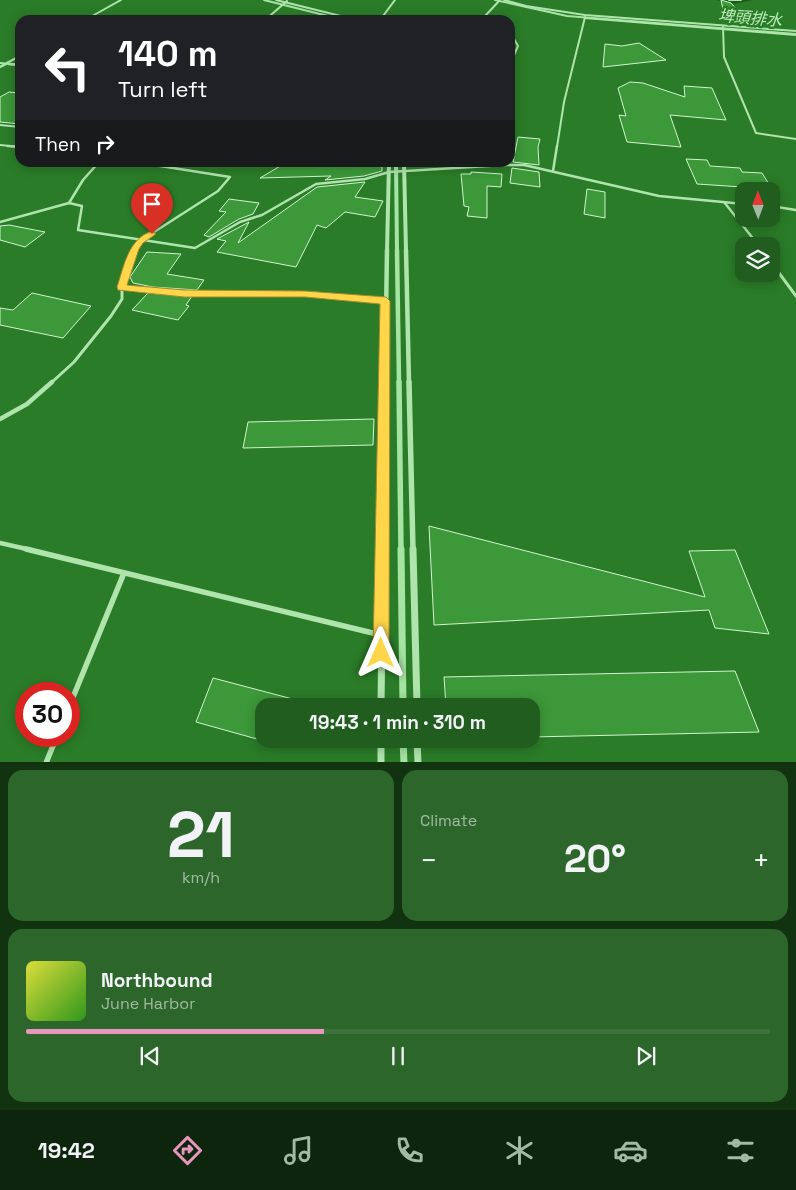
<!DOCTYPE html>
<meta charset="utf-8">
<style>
body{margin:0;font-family:"Space Grotesk","Noto Sans TC",sans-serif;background:#2d662b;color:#f1f3f6;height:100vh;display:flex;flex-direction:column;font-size:19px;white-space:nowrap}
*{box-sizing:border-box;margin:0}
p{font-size:16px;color:#a2baa4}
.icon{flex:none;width:28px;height:28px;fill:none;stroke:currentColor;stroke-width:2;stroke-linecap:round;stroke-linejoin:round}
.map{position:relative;height:762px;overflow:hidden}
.side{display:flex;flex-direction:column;gap:8px;padding:8px;background:#123310;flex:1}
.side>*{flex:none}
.banner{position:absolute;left:15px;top:15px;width:500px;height:152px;border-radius:15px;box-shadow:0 2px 12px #0003;background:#202124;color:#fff;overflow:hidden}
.needle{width:32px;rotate:359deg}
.tools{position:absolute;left:735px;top:182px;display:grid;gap:10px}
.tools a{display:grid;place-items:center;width:45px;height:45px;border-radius:10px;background:#205d1e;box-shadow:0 2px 12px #0003;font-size:25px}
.speed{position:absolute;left:15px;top:682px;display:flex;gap:10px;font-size:25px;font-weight:700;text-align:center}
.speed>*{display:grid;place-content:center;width:65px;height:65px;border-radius:50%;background:#205d1e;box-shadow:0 2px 12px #0003;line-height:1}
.speed .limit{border:8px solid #d22;background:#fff;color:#111}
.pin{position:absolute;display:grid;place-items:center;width:42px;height:42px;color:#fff;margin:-51px -21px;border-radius:50% 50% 50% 0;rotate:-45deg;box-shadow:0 0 5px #0007}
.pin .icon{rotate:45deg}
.me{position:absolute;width:55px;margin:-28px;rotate:0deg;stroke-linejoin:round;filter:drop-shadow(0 0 4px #0008)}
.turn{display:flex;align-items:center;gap:18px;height:105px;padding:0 20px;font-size:22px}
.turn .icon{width:65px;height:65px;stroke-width:2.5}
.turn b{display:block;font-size:35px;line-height:42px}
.then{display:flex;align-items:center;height:48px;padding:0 20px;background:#0003;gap:10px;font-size:19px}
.big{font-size:38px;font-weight:600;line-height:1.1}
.side .widget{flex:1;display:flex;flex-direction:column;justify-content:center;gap:8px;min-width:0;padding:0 18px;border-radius:15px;background:#2d662b}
.side .dial{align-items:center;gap:0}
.dial b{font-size:65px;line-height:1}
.song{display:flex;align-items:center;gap:15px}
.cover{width:60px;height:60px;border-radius:8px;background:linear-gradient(135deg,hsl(60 70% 55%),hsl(110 70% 35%))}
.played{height:5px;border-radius:2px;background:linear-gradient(90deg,#e797bd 40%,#3d723c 40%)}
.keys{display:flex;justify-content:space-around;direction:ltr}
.heat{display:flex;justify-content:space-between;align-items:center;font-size:28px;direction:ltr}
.side .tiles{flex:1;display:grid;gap:8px;grid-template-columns:1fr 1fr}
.widget:last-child{grid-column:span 2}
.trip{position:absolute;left:255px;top:698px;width:285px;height:50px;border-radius:15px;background:#205d1e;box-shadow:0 2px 12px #0003;font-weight:600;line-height:50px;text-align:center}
.dock{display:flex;height:80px;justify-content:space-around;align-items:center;background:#0d250c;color:#a2baa4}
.dock .icon{width:35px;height:35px}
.dock .on{color:#e797bd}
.dock b{font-size:22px;color:#f1f3f6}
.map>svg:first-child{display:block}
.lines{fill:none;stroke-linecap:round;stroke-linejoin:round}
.stream-far4{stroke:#a5e4a2;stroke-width:2}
.stream-far3{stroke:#a5e4a2;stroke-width:4}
.stream-far2{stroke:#a5e4a2;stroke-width:4.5}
.stream-far1{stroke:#a5e4a2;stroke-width:5.5}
.stream{stroke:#a5e4a2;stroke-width:7}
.canal{fill:#1d5d1c;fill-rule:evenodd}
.building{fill:#3c9839;stroke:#d1f4d0}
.service-far4{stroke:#afe4ad;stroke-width:2}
.service-far3{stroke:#afe4ad;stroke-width:2.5}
.service-far2{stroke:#afe4ad;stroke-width:3}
.service-far1{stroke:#afe4ad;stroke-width:4.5}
.service{stroke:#afe4ad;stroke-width:5.5}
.minor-far5{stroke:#afe4ad;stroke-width:2}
.minor-far4{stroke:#afe4ad;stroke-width:2.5}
.minor-far3{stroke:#afe4ad;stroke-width:4}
.minor-far2{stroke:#afe4ad;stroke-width:4.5}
.minor-far1{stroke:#afe4ad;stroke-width:5.5}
.minor{stroke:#afe4ad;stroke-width:7}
.route{fill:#ffd54a;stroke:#a68a30}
.labels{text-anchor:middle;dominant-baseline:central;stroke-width:5;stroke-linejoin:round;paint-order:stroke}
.far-water-label{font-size:16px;font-style:italic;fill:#bbecb8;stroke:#2a7c28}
</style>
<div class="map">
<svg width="796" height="763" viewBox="0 0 796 763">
<rect width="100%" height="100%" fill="#2a7c28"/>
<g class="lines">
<g class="stream-far4">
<path d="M264 0 344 20"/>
<path d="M495 0 567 16 796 34"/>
</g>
<path class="stream-far3" d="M396 162 397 251"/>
<path class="stream-far2" d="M397 250 399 383"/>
<path class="stream-far1" d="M399 382 401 550"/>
<g class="stream">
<path d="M401 549 403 706"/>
<path d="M403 739 404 763"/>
</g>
<path class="canal" d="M715 0H753L734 4Z"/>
</g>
<g class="building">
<path d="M721 0 731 3 745 19 725 18Z"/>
<path d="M639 43 666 60 603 67 605 44 622 46Z"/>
<path d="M630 82 643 83 685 97 684 86 712 88 726 120 670 115 681 147 627 142 619 115 626 116 618 88Z"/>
<path d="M9 92 20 93V124L0 122V97Z"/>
<path d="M518 137 540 139 538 147 539 165 513 162Z"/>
<path d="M686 159 707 160 710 166 740 168 742 172 762 173 772 189 697 184Z"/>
<path d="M287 162H382V171L364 176 325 180 331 176 260 178Z"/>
<path d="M512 168 539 172 540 187 510 183Z"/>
<path d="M471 172 502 174 501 187 487 186V218L467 216 469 207 464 206 461 174H471Z"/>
<path d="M365 182 355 197 383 201 375 217 345 212 326 228 317 225 296 267 217 252 226 241 217 239 249 222 238 243 317 187Z"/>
<path d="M587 189 605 192V218L584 214Z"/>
<path d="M229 199 259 203 253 214 239 219 209 237 204 235 226 212 219 211Z"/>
<path d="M9 225 45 232 25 247 0 240V226Z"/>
<path d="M147 252 181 254 167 274 204 280 197 290 153 287 133 283 130 277Z"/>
<path d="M32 293 91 306 63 338 0 325V308L13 310Z"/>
<path d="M148 293 184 296H192L186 305 189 306 178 320 132 310Z"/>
<path d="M374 419 373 445 243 448 248 422Z"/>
<path d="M429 526 705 597 689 551 735 550 769 634 715 628 709 610 434 625Z"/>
<path d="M735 671 759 732 531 737V706H446L444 677Z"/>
<path d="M213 678 304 702 303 706H264V741L196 722Z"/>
</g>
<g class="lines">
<g class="service-far4">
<path d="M504 0 526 6 585 15 796 31"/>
<path d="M585 18 796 35"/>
<path d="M723 27 724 57 756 133 796 139"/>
<path d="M0 125 20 127"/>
<path d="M0 145 20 147"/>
<path d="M557 147 564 102 585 17"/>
</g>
<g class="service-far3">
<path d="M8 146 20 147"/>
<path d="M553 171 557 146"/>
<path d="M724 202 759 246"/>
<path d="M69 203 83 180 99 162"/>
<path d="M771 206 796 210"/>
<path d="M0 222 69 203 82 206 78 230 195 248 240 222 262 215 316 184 365 179 389 172 505 165H524L659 196 744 204"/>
<path d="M134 251 140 241 218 191 230 177 135 162"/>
</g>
<g class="service-far2">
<path d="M771 262 796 296"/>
<path d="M122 287 184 293 305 294 386 301"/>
<path d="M51 383 74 362 111 316 122 299V287L135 250"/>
</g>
<g class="service-far1">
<path d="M0 419 27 404 52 382"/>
<path d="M0 543 31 550"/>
</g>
<g class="service">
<path d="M26 549 381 635"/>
<path d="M69 707 124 573"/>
<path d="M46 763 57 736"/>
</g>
<g class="minor-far5">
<path d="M276 0 357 20"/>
<path d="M729 0H741"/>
<path d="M85 20 121 0"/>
<path d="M265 20 287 1"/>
<path d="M380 20 395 0"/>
<path d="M467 20 485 16 500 0"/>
<path d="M510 32 518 46 510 64"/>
<path d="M0 63 20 65"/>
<path d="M3 65 20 56"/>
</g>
<g class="minor-far4">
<path d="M9 64 20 65"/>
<path d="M0 67 6 64"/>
</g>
<g class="minor-far3">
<path d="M404 162 406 251"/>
<path d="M387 251 389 162"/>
</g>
<g class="minor-far2">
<path d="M406 250 409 383"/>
<path d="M385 383 387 250"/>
</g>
<g class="minor-far1">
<path d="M409 382 413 550"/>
<path d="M383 550 385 382"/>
</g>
<g class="minor">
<path d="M413 549 417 706"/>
<path d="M381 706 383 549"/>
<path d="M381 739V763"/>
<path d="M417 739 418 763"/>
</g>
</g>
<path class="route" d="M152 231 156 234 143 243 139 249 127 285 184 290 305 291 386 297 390 301 389 653 387 659 381 661 375 659 373 653 380 304 305 297H184L118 290 117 287C124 266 128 239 152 231Z"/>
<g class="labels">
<g class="far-water-label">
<text transform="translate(750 18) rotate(5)">埤頭排水</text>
</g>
</g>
</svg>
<div class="tools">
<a><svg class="needle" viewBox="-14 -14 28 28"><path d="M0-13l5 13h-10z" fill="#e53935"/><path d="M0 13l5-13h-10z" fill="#a2baa4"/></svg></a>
<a><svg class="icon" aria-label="layers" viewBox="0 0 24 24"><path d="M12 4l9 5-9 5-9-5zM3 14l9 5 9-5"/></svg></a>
</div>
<div class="speed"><div class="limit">30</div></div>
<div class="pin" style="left:152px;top:234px;background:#d93025"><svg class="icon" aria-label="arrive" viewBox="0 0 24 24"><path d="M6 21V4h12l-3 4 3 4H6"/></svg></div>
<svg class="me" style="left:381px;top:653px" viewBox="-20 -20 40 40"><path d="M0-17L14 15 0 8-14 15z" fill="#ffd54a" stroke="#fff" stroke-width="4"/></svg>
<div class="trip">19:43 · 1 min · 310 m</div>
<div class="banner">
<div class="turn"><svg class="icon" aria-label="left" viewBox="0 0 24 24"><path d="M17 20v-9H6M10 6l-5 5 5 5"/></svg><div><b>140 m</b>Turn left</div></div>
<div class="then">Then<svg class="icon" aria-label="right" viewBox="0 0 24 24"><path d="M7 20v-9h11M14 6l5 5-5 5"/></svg></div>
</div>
</div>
<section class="side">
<div class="tiles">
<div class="widget dial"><b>21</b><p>km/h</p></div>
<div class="widget"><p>Climate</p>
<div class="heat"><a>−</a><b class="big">20°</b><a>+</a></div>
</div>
<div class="widget">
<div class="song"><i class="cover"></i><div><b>Northbound</b><p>June Harbor</p></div></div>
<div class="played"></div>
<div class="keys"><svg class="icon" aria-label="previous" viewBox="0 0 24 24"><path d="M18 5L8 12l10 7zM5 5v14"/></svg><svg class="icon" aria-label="pause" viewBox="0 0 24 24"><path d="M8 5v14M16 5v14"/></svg><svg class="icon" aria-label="next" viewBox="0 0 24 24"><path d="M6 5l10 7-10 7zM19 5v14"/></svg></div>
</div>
</div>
</section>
<nav class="dock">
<b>19:42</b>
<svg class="icon on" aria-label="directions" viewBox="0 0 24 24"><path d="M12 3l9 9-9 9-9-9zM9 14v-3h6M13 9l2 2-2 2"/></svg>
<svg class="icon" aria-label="music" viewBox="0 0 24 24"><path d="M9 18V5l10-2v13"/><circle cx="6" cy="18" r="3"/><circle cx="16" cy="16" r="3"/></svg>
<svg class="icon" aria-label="phone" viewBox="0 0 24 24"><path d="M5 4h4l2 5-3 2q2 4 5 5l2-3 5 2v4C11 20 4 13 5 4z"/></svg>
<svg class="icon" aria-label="climate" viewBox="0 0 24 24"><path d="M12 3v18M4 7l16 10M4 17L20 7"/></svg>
<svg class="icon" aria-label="car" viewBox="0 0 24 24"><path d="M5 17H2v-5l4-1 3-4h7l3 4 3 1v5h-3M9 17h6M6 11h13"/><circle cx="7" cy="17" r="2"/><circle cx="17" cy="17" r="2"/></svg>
<svg class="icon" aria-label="filters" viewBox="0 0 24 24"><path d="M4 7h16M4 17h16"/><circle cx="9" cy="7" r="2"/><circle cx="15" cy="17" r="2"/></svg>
</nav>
